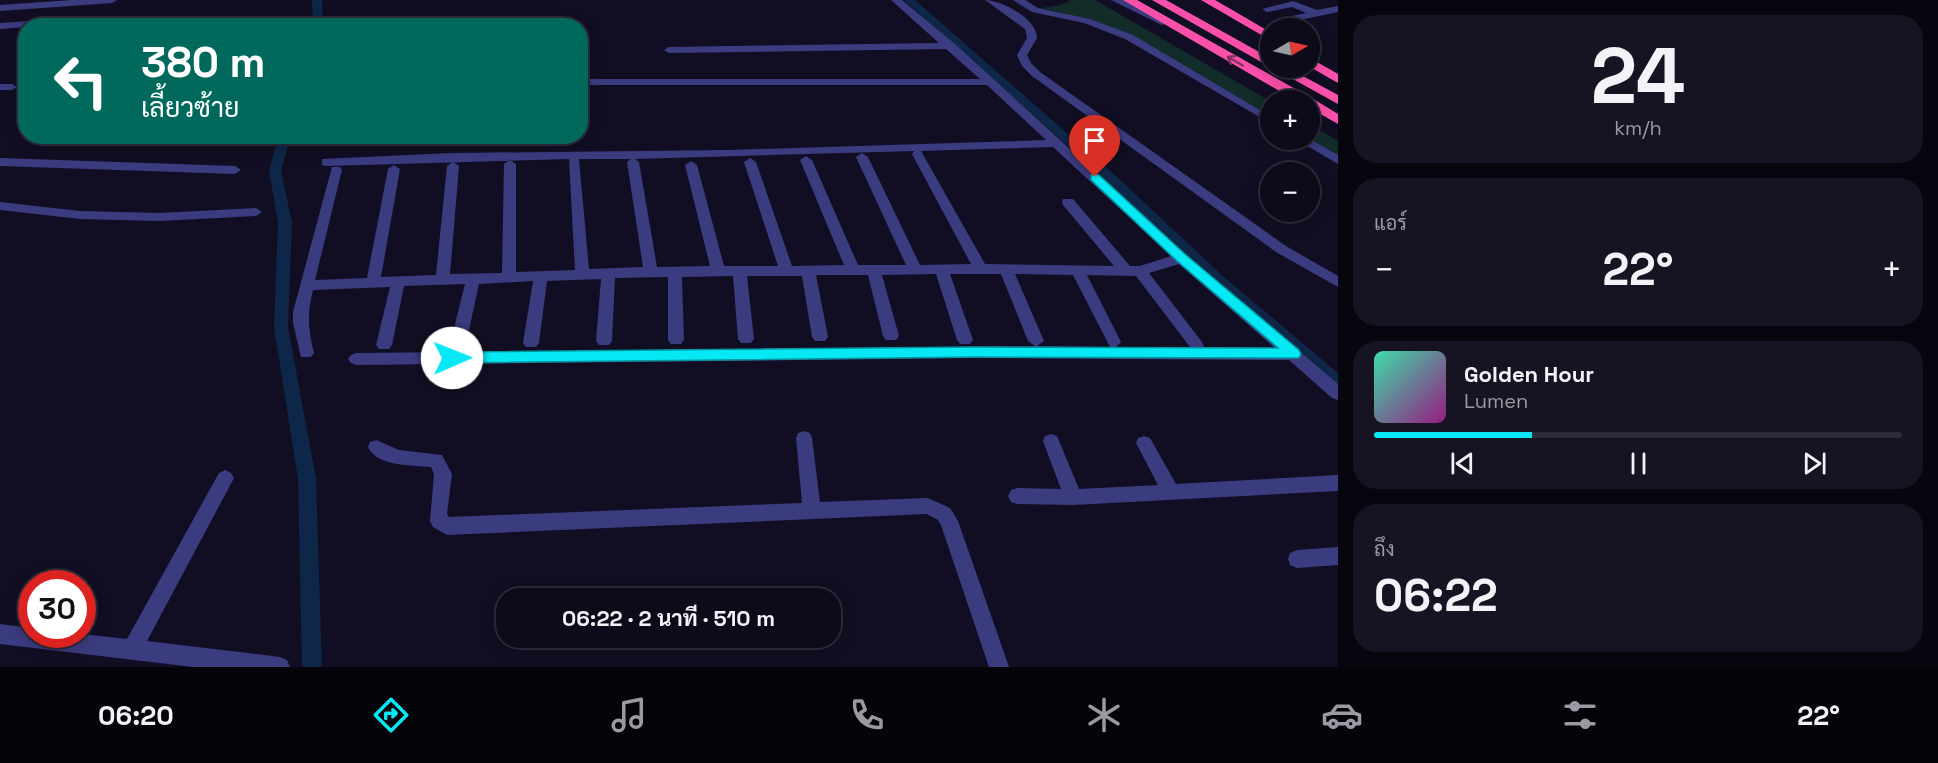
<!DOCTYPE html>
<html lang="th">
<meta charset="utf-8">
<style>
body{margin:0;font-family:"Space Grotesk",Sarabun,sans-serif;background:#161323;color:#f1f3f6;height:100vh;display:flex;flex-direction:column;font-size:22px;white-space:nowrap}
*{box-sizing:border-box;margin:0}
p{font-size:20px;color:#9a9aa2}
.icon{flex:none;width:33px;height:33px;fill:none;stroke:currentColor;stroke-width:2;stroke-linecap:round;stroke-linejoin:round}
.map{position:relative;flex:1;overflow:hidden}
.sheet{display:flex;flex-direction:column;gap:15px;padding:15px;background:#07060e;width:600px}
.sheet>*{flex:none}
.guide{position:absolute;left:18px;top:18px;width:570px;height:126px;border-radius:24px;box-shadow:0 3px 15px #0003,0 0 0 2px #2d2b39;background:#00695c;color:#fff;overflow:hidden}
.needle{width:39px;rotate:81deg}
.controls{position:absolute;left:1260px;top:18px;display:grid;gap:12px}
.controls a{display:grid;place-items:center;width:60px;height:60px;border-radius:50%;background:#0d0a1a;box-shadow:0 3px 15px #0003,0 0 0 2px #2d2b39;font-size:30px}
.speed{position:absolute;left:18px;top:570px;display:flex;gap:12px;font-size:30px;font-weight:700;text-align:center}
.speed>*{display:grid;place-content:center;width:78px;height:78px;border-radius:50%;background:#0d0a1a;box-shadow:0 3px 15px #0003,0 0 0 2px #2d2b39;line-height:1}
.speed .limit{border:9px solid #d22;background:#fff;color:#111}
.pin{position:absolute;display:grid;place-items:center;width:51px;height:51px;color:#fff;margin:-62px -26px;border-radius:50% 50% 50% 0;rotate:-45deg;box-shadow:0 0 6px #0007}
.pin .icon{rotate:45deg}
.me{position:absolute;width:66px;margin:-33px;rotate:89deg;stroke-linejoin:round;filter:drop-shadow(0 0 4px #0008)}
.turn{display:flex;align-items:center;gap:21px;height:126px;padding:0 24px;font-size:27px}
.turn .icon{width:78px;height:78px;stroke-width:2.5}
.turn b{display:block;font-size:42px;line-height:51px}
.big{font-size:45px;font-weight:700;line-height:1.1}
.sheet .card{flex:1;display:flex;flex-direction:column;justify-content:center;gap:9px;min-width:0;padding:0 21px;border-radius:24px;background:#161323}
.sheet .dial{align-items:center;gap:0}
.dial b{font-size:78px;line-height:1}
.song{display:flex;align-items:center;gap:18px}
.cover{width:72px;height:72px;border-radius:9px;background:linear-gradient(135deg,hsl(160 70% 55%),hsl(310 70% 35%))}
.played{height:6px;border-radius:3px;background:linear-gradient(90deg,#06e9f5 30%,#2d2b39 30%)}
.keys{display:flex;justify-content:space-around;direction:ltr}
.heat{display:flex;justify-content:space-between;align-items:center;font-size:33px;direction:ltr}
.trip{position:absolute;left:496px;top:588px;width:345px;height:60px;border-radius:24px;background:#0d0a1a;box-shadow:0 3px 15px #0003,0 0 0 2px #2d2b39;font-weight:700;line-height:60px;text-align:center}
.tab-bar{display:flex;height:96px;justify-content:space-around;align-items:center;background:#05040a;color:#9a9aa2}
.tab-bar .icon{width:42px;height:42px}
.tab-bar .on{color:#06e9f5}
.tab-bar b{font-size:27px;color:#f1f3f6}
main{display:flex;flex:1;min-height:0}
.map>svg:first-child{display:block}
.green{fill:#122c2a}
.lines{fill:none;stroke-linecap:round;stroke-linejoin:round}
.canal{fill:#0e2647;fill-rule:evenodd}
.minor{fill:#3b3b80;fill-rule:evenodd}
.highway{fill:#fa50aa;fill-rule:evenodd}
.oneway{stroke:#862f66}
.route{fill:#06e9f5;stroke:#04979f;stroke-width:1.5}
</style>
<main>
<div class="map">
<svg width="1338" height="667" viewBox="0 0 1338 667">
<rect width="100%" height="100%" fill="#110e23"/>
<g class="green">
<path d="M1071 0H1095L1270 101V116L1139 39 1098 22 1042 8 1061 5Z"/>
<path d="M1310 124 1338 141V156L1310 139Z"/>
</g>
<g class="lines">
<g class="canal">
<path d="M312 0H322L323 26H313Z"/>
<path d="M904 0H915L1115 175 1224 277 1338 373V388L1332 387 1214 285 1107 181Z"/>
<path d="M279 136H291L281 170 292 223 288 327 316 479 322 667H302L298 479 274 327 278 223 269 170Z"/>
</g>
<g class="minor">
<path d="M72 0H117L112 3 0 11V5Z"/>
<path d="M891 0H902L955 44 1186 255 1338 384V400L1332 398 1289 360 975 358 356 365 351 363 348 359 351 355 356 353 1035 346 1028 341 1001 274H950L973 340 970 344H960L957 340 936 274 882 275 899 336 896 340H886L883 336 868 275H816L828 337 825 341H815L812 337 802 276H747L754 339 751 343H741L738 339 733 276 682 277 684 340 681 344H671L668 340V277L615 278 612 341 609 345H599L596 341 601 279 547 281 539 343 536 347H526L523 343 533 281 479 284 466 344 463 348H453L450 344 465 284 404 286 392 345 389 349H379L376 345 390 287 313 290C307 315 308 328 314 353L311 357H301L293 323V312L332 167H340L342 170 315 280 367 278 388 169 394 165 400 169 381 277 436 275 447 166 453 162 459 166 450 274 502 273 504 164 510 160 516 164V272L575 270 569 159 326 166 322 165V159L451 153 728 150 1046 140 987 85H580V79H980L946 49 669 53 664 50 669 47 939 43ZM1053 147 1171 256 1140 266H1130L1073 199H1063L1062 202 1063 205 1114 266 985 264 921 151ZM914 151 912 154 971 264 920 265 868 157 862 153 856 157 906 265H858L812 160 806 156 800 160 844 265 792 266 756 162 750 158 744 162 778 266H724L697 165 691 161 685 165 710 266 657 267 639 162 635 159ZM579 159H631L627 162 643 267 589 269ZM1179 264 1275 348 1204 347 1202 342 1149 273ZM1015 274 1073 275 1110 347 1037 346 1044 341ZM1087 275 1136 276 1190 347H1116L1121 342Z"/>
<path d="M985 0C1002 0 1037 19 1037 38L1027 55 1031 63 1040 72 1286 246 1338 276V287L1276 252 1032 76 1022 66 1017 55 1027 38 1025 29Z"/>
<path d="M1013 0H1025L1038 8 1090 19 1133 35 1270 116V123L1125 39 1084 23 1032 12Z"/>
<path d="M1111 0H1124L1170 23 1162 25Z"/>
<path d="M1293 1 1317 10 1338 6V12L1295 21 1290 18 1292 16 1306 13 1292 7 1267 12 1262 9Z"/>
<path d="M74 18 77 19V23L0 29V23Z"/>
<path d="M0 84H12L17 87 12 90H0Z"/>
<path d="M1310 139 1338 155V164L1297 140Z"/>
<path d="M0 158 235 166 241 170 235 174 0 166Z"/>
<path d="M0 202 80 211 159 213 256 208 262 212 256 216 159 221 80 219 0 210Z"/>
<path d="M804 431 810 433 812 438 820 502 928 498 950 508 958 521 1009 667H989L941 525 938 520 927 514 447 535 433 527 430 521 434 474 431 467C412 465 377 467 368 447L370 442 376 440 399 450 442 455 452 474 447 514 449 517 802 503 796 438 798 433Z"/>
<path d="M1051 434 1057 436 1079 489 1158 485 1136 443 1138 438 1144 436 1150 438 1176 484 1338 475V491L1073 505 1017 504 1011 502 1008 496 1011 490 1017 488 1061 489 1043 441 1045 436Z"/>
<path d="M225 470 231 473 234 478 147 641 280 657 287 660 290 667H193L0 644V624L32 628V634H82L127 639 219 473Z"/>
<path d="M1338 547V565L1297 568 1290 565 1288 559 1290 553 1297 550Z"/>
</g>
<g class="highway">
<path d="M1123 0H1137L1315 100 1338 114V124L1310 108V100H1295Z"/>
<path d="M1152 0H1166L1270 58V67Z"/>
<path d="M1201 0H1215L1270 32V40Z"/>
<path d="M1310 58 1338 74V83L1310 67Z"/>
<path d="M1273 68H1288L1338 95V104Z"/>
</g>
</g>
<defs><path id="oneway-shaft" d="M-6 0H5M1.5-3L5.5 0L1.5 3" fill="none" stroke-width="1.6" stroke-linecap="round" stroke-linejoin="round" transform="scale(1.5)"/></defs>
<use class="oneway" href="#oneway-shaft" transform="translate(1235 61) rotate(-150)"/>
<path class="route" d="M1095 174 1099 175 1186 255 1299 350 1301 354 1299 358 975 357 452 363 444 358 452 352 975 347 1278 348 1177 261 1091 180V175Z"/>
</svg>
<div class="controls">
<a><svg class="needle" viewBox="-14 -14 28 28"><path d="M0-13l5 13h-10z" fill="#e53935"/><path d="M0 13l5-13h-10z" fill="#9a9aa2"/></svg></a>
<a>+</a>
<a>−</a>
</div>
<div class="speed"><div class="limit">30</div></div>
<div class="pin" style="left:1095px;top:177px;background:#d93025"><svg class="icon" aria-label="arrive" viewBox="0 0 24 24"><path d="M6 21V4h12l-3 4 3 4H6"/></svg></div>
<svg class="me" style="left:452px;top:358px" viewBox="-20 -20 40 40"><circle r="19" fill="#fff"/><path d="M0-13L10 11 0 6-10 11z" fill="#06e9f5"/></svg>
<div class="trip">06:22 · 2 นาที · 510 m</div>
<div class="guide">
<div class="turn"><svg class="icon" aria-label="left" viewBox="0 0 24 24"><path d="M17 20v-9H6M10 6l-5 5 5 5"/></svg><div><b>380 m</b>เลี้ยวซ้าย</div></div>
</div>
</div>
<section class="sheet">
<div class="card dial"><b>24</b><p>km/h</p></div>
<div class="card"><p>แอร์</p>
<div class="heat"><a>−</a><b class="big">22°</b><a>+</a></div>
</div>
<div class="card">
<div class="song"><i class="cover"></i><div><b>Golden Hour</b><p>Lumen</p></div></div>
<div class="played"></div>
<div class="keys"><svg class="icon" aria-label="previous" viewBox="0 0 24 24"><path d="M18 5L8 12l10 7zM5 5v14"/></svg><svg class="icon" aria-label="pause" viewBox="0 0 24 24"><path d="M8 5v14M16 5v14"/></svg><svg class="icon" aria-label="next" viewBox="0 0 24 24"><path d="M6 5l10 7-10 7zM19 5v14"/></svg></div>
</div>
<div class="card"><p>ถึง</p><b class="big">06:22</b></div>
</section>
</main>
<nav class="tab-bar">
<b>06:20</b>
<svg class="icon on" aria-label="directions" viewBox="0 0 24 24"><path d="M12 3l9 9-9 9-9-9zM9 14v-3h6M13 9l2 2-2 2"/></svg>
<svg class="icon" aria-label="music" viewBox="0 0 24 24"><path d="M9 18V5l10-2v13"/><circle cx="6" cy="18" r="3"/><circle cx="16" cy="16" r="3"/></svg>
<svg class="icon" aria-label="phone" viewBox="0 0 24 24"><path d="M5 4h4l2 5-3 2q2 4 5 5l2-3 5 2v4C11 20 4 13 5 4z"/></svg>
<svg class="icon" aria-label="climate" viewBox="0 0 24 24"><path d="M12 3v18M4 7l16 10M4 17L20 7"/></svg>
<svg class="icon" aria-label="car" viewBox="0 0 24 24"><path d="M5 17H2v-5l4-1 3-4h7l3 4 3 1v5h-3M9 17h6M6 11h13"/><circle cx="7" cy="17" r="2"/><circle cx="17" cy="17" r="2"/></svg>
<svg class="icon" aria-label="filters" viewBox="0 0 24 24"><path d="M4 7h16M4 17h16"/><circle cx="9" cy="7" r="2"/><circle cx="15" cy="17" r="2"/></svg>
<b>22°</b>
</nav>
